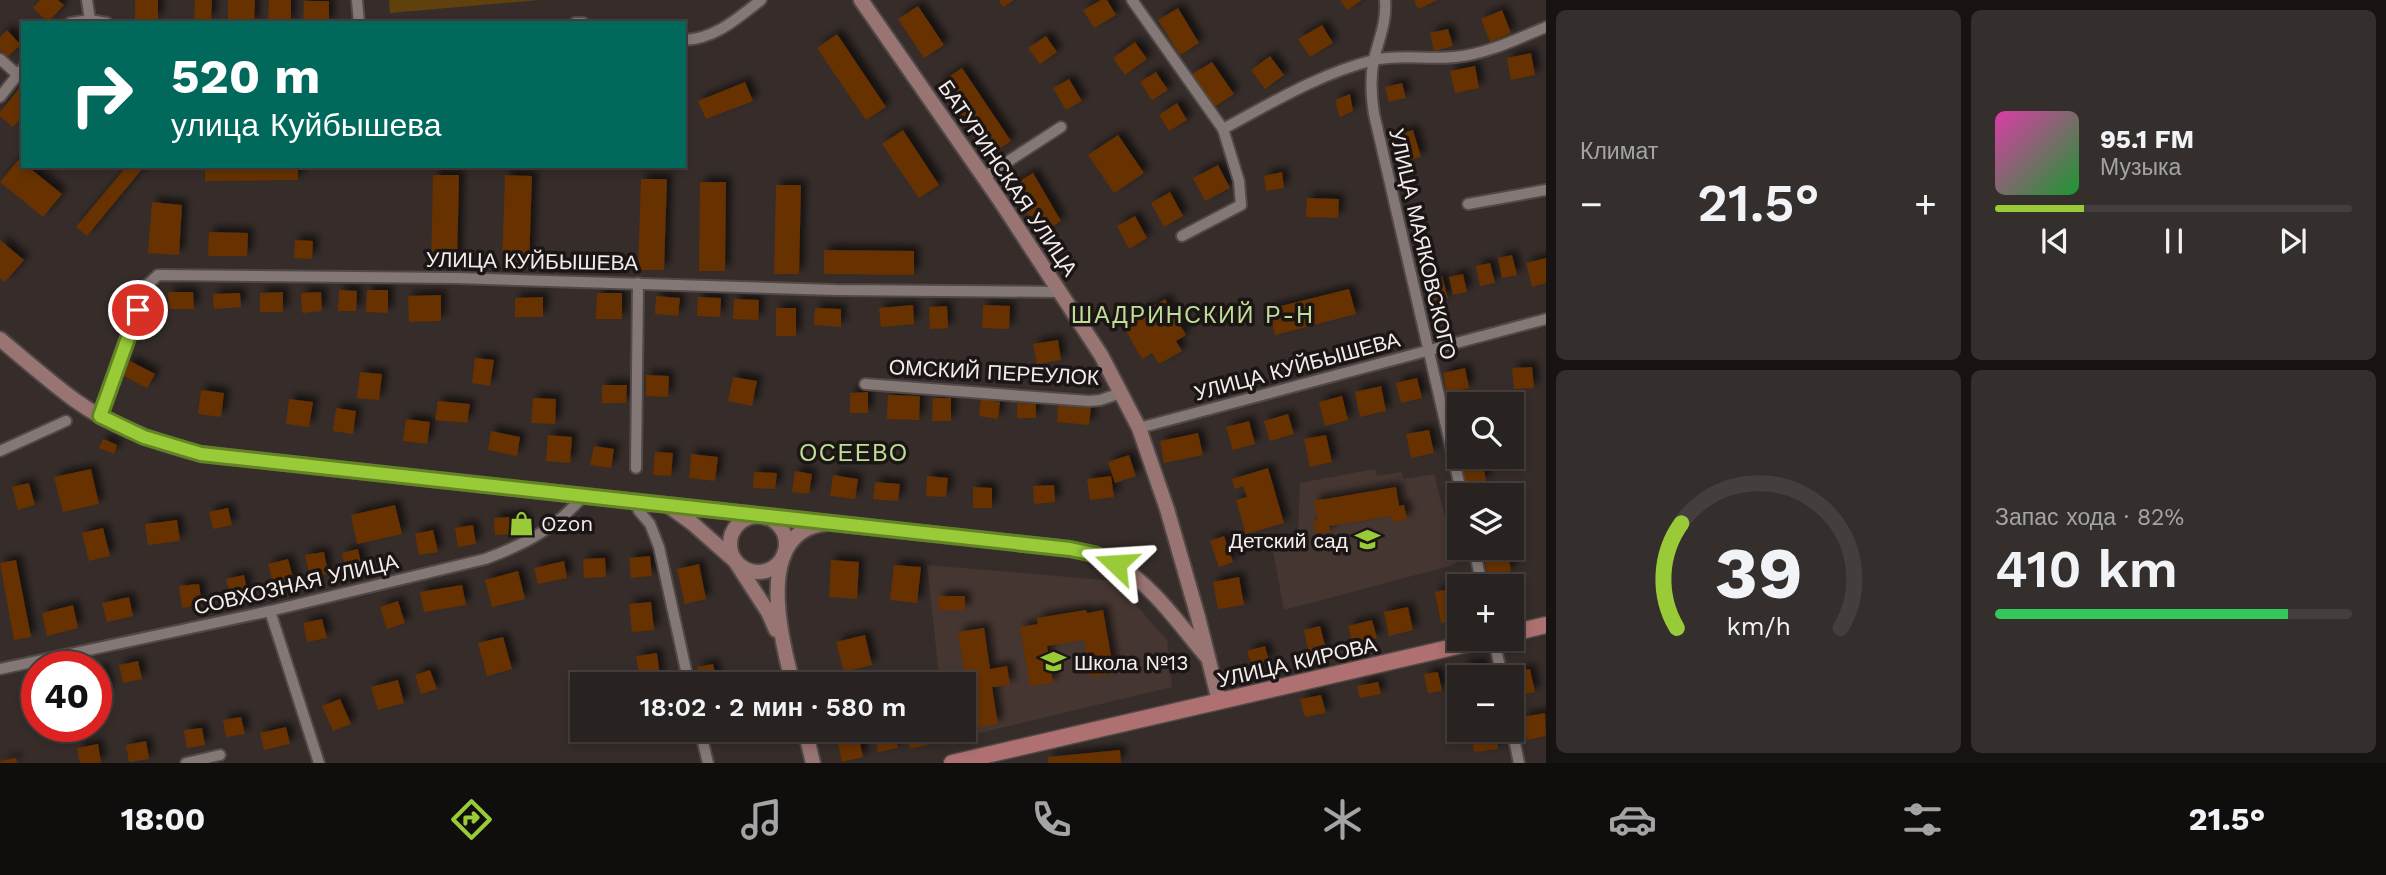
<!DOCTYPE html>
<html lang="ru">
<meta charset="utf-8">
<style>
body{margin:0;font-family:"Work Sans",sans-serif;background:#342f2d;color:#f1f3f6;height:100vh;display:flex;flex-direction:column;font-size:26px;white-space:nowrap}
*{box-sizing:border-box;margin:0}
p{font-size:23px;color:#a5a4a5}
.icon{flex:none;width:38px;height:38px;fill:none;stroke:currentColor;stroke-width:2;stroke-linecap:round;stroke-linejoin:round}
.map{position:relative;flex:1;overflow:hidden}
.details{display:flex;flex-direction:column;gap:10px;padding:10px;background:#161312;width:840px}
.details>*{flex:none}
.top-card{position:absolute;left:21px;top:21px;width:665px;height:147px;border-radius:0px;box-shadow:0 4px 10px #0003,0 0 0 2px #443f3e;background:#00695c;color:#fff;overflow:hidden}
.tools{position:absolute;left:1447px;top:392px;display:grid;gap:14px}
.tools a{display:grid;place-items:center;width:77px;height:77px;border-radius:0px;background:#282220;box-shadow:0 4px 10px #0003,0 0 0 2px #443f3e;font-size:35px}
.speed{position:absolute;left:21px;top:651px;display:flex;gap:14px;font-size:35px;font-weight:700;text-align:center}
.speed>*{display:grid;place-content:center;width:91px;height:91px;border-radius:50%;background:#282220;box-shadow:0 4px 10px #0003,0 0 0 2px #443f3e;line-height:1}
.speed .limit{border:10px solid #d22;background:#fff;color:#111}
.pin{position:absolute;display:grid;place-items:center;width:60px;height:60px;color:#fff;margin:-30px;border:4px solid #fff;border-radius:50%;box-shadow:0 2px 7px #0007}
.me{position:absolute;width:77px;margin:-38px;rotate:290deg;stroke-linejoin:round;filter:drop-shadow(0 0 5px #0008)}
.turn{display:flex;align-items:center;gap:24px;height:147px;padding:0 35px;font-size:32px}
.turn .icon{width:91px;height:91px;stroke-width:2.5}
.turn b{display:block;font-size:49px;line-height:60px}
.big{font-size:52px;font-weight:600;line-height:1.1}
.details .widget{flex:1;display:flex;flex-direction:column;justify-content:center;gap:10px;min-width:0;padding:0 24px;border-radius:10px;background:#342f2d}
.details .dial{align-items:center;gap:0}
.dial svg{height:182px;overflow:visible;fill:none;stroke:#443f3e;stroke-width:7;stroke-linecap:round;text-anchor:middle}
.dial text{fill:#f1f3f6;stroke:none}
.song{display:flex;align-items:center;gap:21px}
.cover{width:84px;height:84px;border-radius:10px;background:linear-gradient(135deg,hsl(320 70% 55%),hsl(130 70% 35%))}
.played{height:7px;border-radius:4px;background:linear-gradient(90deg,#98cb37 25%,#443f3e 25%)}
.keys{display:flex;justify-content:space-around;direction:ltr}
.heat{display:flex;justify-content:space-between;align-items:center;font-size:38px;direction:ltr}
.charge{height:10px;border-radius:5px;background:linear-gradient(90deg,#34c759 82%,#443f3e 0)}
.details .tiles{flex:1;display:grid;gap:10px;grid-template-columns:repeat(2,1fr)}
.trip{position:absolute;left:570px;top:672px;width:406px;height:70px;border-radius:0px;background:#282220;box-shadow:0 4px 10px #0003,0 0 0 2px #443f3e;font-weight:600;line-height:70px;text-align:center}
.tab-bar{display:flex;height:112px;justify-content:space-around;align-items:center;background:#100e0d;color:#a5a4a5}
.tab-bar .icon{width:49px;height:49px}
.tab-bar .selected{color:#98cb37}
.tab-bar b{font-size:32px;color:#f1f3f6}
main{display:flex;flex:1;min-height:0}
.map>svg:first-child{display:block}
.built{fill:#463631}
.green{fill:#60400d}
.building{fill:#673100;filter:url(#shadow)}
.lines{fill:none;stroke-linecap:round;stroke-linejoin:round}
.street-casing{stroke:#514947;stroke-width:14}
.secondary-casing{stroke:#514947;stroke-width:18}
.primary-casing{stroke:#514947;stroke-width:19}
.street{stroke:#837875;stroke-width:10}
.secondary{stroke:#987473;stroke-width:14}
.primary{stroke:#ae7071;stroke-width:16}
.route-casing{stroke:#638424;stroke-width:18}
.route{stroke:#98cb37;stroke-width:12}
.labels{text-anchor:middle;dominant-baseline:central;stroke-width:7;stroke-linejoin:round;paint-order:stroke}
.street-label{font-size:21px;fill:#f3edeb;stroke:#1b1615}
.poi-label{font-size:21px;fill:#f3edeb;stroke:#1b1615;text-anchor:start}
.neighbourhood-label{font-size:23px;letter-spacing:2px;fill:#bfdd95;stroke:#1b1615}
</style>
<main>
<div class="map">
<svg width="1546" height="763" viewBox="0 0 1546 763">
<defs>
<filter id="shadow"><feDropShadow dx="5.5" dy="-5.5" stdDeviation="3.5" flood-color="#0009"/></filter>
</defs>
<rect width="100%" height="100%" fill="#362d2a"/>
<g class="built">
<path d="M1375 469 1377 476 1401 472 1404 479 1434 474 1457 564 1284 610 1272 546 1298 533 1300 483Z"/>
<path d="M927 565 1115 581 1167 640 1172 687 946 741 945 730H964V684H940Z"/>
</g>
<path class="green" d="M389 0H539L390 13Z"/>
<g class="building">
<path d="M40 0H58L64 5 48 22 33 8Z"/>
<rect x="135" y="0" width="23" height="20"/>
<path d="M195 0H212L211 21 194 20Z"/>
<path d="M228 0H255L254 23H228Z"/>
<path d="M269 0H291V23L268 22Z"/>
<path d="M999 0H1014L1003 7Z"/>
<path d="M1101 0H1107L1116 15 1094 28 1083 10Z"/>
<path d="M1340 0H1362L1347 10Z"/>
<path d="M1414 0H1438L1418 9Z"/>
<path d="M304 1H329V23H303Z"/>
<path d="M918 6 944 45 924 58 898 19Z"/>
<path d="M1178 8 1199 43 1180 55 1158 20Z"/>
<path d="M1502 10 1511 33 1490 42 1481 19Z"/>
<path d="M1322 25 1333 43 1310 57 1298 39Z"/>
<path d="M1448 29 1453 46 1434 51 1430 33Z"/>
<path d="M7 30 21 45 7 57 0 50V37Z"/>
<path d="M837 34 886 107 866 120 817 48Z"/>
<path d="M1046 36 1057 52 1040 64 1028 48Z"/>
<path d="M1135 42 1147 59 1125 75 1113 58Z"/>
<path d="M1531 53 1535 75 1511 80 1507 58Z"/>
<path d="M1270 56 1284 75 1265 89 1251 70Z"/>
<path d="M1212 62 1234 94 1214 107 1192 74Z"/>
<path d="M1475 66 1479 88 1455 93 1450 71Z"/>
<path d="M962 68 1011 141 987 157 938 84Z"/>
<path d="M1156 72 1168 90 1152 100 1140 82Z"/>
<path d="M1069 79 1082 101 1066 110 1053 88Z"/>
<path d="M745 82 753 101 706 119 698 101Z"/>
<path d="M1402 83 1406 98 1389 102 1385 87Z"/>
<path d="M21 86 23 116 13 127 0 116V112Z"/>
<path d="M1350 94 1353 111 1340 117 1335 100Z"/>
<path d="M1177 103 1187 120 1169 131 1159 115Z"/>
<path d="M903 130 939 185 919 198 882 144Z"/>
<path d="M1413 130 1421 157 1402 162 1394 135Z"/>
<path d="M1118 135 1144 173 1114 193 1088 155Z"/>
<path d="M18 160 23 163V166H27L62 194 43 217 0 182Z"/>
<path d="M1218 165 1230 188 1205 201 1193 178Z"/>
<path d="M127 166 143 168 87 236 76 227Z"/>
<path d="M298 167V180L205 181V168Z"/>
<path d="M1282 172 1284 188 1266 191 1264 176Z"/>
<path d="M1033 173 1061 221 1040 234 1011 186Z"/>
<path d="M433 175H459L457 264H431Z"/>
<path d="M505 175 532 176 529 266 502 265Z"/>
<path d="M641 179H667L664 270H638Z"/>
<path d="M700 182H726L725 271H699Z"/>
<path d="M776 185H801L799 274H774Z"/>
<path d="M1170 192 1183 216 1164 227 1151 203Z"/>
<path d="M1307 198 1339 199 1338 218 1306 217Z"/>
<path d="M152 202 182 205 179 255 148 253Z"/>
<path d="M1135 216 1147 238 1129 249 1117 226Z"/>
<path d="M209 232 248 233 247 256H208Z"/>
<path d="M0 240 24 260 5 282 0 278Z"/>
<path d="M295 240 313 241 312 259 294 258Z"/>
<path d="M824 250 914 251V275L824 274Z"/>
<path d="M1512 255 1517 275 1502 278 1498 258Z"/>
<path d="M1546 258V283L1532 287 1526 263Z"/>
<path d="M1490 263 1495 283 1480 286 1476 266Z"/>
<path d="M1463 274 1467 292 1453 295 1449 277Z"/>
<path d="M1442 276 1448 298 1434 301 1428 280Z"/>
<path d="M1349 289 1356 314 1275 335 1269 309Z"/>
<path d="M339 290 357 291 356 311H338Z"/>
<path d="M367 290H388V313L366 312Z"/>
<path d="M168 292H193L194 309H169Z"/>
<path d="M283 292V312H260V293Z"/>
<path d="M321 292 322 311 302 313 301 293Z"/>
<path d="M240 293 241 307 214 309 213 294Z"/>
<path d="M597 293H622V319H596Z"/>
<path d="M441 295V321L409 322 408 296Z"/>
<path d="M656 296 680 298 678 316 655 314Z"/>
<path d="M543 297V317H515V298Z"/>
<path d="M698 297 721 298 720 317 697 316Z"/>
<path d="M734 299 759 300 758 320 733 319Z"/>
<path d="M1165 299 1186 335 1176 341 1182 351 1159 364 1152 353 1142 359 1122 324Z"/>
<path d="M913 305 914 324 881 327 879 308Z"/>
<path d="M983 305 1010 306 1009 329 982 328Z"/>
<path d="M947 306 948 328 930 329 929 307Z"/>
<rect x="776" y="308" width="20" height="28"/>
<path d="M815 308 841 309V327L814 325Z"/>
<path d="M1058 340 1061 360 1037 364 1033 344Z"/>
<path d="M475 358 494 360 490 386 472 383Z"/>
<path d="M130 361 155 374 147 388 122 375Z"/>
<path d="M1532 367 1534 388 1514 389 1512 368Z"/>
<path d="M1465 368 1469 388 1447 393 1443 373Z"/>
<path d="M360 372 382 374 379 400 357 398Z"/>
<path d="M646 375 669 376 668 397 646 396Z"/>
<path d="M733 377 757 381 752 406 728 401Z"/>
<path d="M1417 378 1422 398 1401 403 1396 383Z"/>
<path d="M602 385H627L626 403H602Z"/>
<path d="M1381 386 1386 411 1360 417 1355 392Z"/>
<path d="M201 390 224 393 221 417 198 414Z"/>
<path d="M868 392V413H850V393Z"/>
<path d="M888 395 920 396 919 420 887 419Z"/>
<path d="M1342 396 1348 420 1325 426 1319 402Z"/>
<path d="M533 398 556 399 555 424 531 423Z"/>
<path d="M933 398H951V421H932Z"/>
<path d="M289 399 313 402 309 427 286 424Z"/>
<path d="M981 399 1000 402 998 419 979 416Z"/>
<path d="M438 401 470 404 467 423 435 420Z"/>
<path d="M1017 403 1036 404V418H1017Z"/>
<path d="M1058 405 1091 408 1089 425 1057 422Z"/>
<path d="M336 408 356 411 353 434 333 431Z"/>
<path d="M1460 411V434H1458L1454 412Z"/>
<path d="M1288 414 1294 434 1270 441 1264 421Z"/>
<path d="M406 419 430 422 427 444 403 441Z"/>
<path d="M1249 421 1255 444 1233 450 1226 427Z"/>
<path d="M1429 430 1434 453 1411 458 1406 434Z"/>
<path d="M491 431 520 437 517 456 488 450Z"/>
<path d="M1198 433 1203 455 1164 463 1160 441Z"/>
<path d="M548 435 572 437 570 463 546 461Z"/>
<path d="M1326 435 1332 462 1310 467 1304 439Z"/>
<path d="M103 439 117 445 114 454 99 448Z"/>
<path d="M594 446 614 449 611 468 590 465Z"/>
<path d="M655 452 673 453 671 476 653 475Z"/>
<path d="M691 454 718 457 715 481 689 478Z"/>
<path d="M1129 455 1136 476 1115 483 1108 462Z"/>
<path d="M1482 457 1486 481 1465 485 1461 461Z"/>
<path d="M1268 468 1284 523 1246 534 1236 500 1247 497 1243 486 1235 489 1232 479Z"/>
<path d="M91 469 99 504 63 512 54 477Z"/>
<path d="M795 471 812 474 809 494 792 492Z"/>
<path d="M754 472 777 473 775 489 753 488Z"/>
<path d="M833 475 858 479 855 499 830 496Z"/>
<path d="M927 476 948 478 946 497 926 496Z"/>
<path d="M1111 476 1114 497 1090 500 1087 479Z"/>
<path d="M875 482 900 484 898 501 873 499Z"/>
<path d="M29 483 35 505 18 510 12 487Z"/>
<path d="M1054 485 1055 502 1034 504 1033 486Z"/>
<path d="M973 487 992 488V508H973Z"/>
<path d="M1396 487 1399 506 1404 505 1407 519 1392 522 1391 516 1329 526 1330 532 1316 534 1313 521 1318 520 1314 501Z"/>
<path d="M395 505 402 534 357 544 351 515Z"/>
<path d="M228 508 232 525 213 529 209 512Z"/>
<path d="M524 516 525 533 495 535 494 518Z"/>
<path d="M177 520 180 541 148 545 145 524Z"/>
<path d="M473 525 476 544 458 547 455 528Z"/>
<path d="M103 528 110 556 89 561 82 533Z"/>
<path d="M433 530 438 552 419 555 415 534Z"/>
<path d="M1224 536 1233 562 1219 567 1210 541Z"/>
<path d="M358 549 362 568 346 572 342 553Z"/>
<path d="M1507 549 1511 571 1488 576 1483 553Z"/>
<path d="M324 552 328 574 310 577 305 555Z"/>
<path d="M650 556 652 576 631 578 629 558Z"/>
<path d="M605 558 606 577 584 578 583 559Z"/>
<path d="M288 559 294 581 274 587 268 564Z"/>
<path d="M16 560 31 637 14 640 0 563Z"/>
<path d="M831 560 859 562 857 599 829 597Z"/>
<path d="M564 561 567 578 538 584 534 568Z"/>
<path d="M699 564 706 599 685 604 677 569Z"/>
<path d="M894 565 921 567 917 603 890 600Z"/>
<path d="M518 571 525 599 492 607 485 580Z"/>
<path d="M244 575 248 595 231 599 226 579Z"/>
<path d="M1239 577 1244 605 1218 609 1213 582Z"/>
<path d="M199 584 202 605 182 608 179 586Z"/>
<path d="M462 585 466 605 424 612 420 592Z"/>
<path d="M1514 586 1518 603 1512 604V587Z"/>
<path d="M1459 587 1460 620 1441 623 1435 592Z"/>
<path d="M939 596H965V610H938Z"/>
<path d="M129 597 133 616 107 622 102 603Z"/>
<path d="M398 601 405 623 387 629 380 607Z"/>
<path d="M651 602 654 630 632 632 629 604Z"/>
<path d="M73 605 78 628 47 636 42 613Z"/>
<path d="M1408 607 1413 630 1389 636 1384 612Z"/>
<path d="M1086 610 1087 613 1103 610 1114 673 1090 677 1084 640 1047 646 1053 683 1030 686 1020 627 1038 624 1037 618Z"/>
<path d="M322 619 327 638 307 642 303 623Z"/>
<path d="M1372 620 1377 638 1353 644 1348 626Z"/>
<path d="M1320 626 1326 649 1309 654 1304 630Z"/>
<path d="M984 628 990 669 1007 666 1010 685 992 687 998 724 973 728 958 632Z"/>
<path d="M865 635 872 665 844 672 836 642Z"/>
<path d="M503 637 512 669 487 676 478 643Z"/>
<path d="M1265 646 1269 661 1252 666 1247 651Z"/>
<path d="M657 653 660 677 640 680 636 656Z"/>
<path d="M138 661 142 679 123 683 119 665Z"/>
<path d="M1481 663 1484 677H1464L1462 666Z"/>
<path d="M713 664 718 684H701L697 667Z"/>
<path d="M103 668 109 691 96 694V670Z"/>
<path d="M1530 669 1535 692 1517 696 1512 673Z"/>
<path d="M430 670 437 689 421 694 415 675Z"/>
<path d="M1438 672 1442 691 1428 693 1424 674Z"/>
<path d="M398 680 404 703 378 710 371 687Z"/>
<path d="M1378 682 1381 694 1360 698 1357 686Z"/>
<path d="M1321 695 1326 713 1305 717 1300 699Z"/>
<path d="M340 699 351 724 333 731 322 706Z"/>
<path d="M1545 713 1546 736 1527 740 1523 717Z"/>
<path d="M241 717 245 734 226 737 223 720Z"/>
<path d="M286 727 290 744 264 750 260 733Z"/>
<path d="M202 728 205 745 187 748 184 730Z"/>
<path d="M873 730H894L898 748 878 752Z"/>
<path d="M905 730H932L935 743 910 749Z"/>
<path d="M1471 730H1496L1498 749 1474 752Z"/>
<path d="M859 738 863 757 842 762 838 743Z"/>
<path d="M146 741 149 759 129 762 126 745Z"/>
<path d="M98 744 101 763H80L77 748Z"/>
<path d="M1120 750 1121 763H1048V757Z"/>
<path d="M16 758 17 763H0V761Z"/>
</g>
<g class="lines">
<defs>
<g id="street">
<path d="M87 0 90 20"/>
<path d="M357 0 359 23"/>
<path d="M1132 0 1223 129"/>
<path d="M1385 0C1387 21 1379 39 1374 59 1370 77 1371 95 1374 114L1462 495"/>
<path d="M70 23 90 20 107 23"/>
<path d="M575 23H583"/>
<path d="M684 40C715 39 738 18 761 0"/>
<path d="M0 59 18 75"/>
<path d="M0 97 23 68"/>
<path d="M984 177 1061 127"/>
<path d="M1468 204 1546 190"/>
<path d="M1182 236 1241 205 1239 181 1223 129C1271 103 1321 73 1374 60 1401 54 1428 60 1455 57 1487 54 1517 39 1546 27"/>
<path d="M865 384 1089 401 1100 400 1121 393"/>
<path d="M100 416 145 287 158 275 456 278 836 290 1060 292"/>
<path d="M1139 428 1546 319"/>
<path d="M0 451 66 421"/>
<path d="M636 468 638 283"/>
<path d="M635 502 639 511 650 524 659 547 689 684"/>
<path d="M1474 548 1482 586"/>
<path d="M270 611 319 763"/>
<path d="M1494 639 1502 677"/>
<path d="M0 669 270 611 485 559C523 545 557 528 583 496"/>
<path d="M1512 729 1519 763"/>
<path d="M700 730 708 763"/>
<path d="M186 763 220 755"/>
</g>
<g id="secondary">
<path d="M861 0 999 199 1101 355 1139 428 1167 509 1198 617 1219 701"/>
<path d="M0 339C25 360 50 382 76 401 114 428 157 443 201 454L1070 549C1086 552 1102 555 1116 564 1154 586 1180 626 1208 658"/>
<path d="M670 507 692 523 735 561 768 612 776 630"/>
<circle cx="758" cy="544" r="28"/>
<path d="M793 684C781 640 754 534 823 524"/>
<path d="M805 730 813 763"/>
</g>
<g id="primary">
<path d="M1512 633 1546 625"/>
<path d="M952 763 1488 639"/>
</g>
</defs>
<use href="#street" class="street-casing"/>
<use href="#secondary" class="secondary-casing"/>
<use href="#primary" class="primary-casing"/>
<use href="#street" class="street"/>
<use href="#secondary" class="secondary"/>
<use href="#primary" class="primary"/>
</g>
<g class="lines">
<defs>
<path id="route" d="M138 310 100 416 144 437 201 454 1070 549 1094 554 1116 564"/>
</defs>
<use href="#route" class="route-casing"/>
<use href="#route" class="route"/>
</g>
<defs>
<symbol id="shop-bare" viewBox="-9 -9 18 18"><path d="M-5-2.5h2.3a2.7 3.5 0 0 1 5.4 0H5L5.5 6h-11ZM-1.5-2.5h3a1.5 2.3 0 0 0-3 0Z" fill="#98cb37" stroke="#1b1615" stroke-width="2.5" paint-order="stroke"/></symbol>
<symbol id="school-bare" viewBox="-9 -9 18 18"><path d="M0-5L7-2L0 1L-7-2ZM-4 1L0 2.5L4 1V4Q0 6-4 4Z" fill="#98cb37" stroke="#1b1615" stroke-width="2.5" paint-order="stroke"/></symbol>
</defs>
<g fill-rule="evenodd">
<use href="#shop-bare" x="504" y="506" width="35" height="35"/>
<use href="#school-bare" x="1350" y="522" width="35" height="35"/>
<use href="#school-bare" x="1036" y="644" width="35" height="35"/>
</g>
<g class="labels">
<g class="street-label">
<text transform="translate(1008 178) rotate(56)">БАТУРИНСКАЯ УЛИЦА</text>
<text transform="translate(1423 244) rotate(77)">УЛИЦА МАЯКОВСКОГО</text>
<text transform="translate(532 261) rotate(1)">УЛИЦА КУЙБЫШЕВА</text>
<text transform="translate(1297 366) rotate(-15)">УЛИЦА КУЙБЫШЕВА</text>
<text transform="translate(994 372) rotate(3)">ОМСКИЙ ПЕРЕУЛОК</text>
<text transform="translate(296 584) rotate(-13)">СОВХОЗНАЯ УЛИЦА</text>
<text transform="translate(1297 662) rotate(-13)">УЛИЦА КИРОВА</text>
</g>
<g class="poi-label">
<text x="541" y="523">Ozon</text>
<text x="1348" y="540" text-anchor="end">Детский сад</text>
<text x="1074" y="662">Школа №13</text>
</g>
<g class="neighbourhood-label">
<text x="1193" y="315">ШАДРИНСКИЙ Р-Н</text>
<text x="854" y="453">ОСЕЕВО</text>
</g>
</g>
</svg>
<div class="tools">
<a><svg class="icon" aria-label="search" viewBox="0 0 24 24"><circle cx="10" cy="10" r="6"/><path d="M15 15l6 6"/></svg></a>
<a><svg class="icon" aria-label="layers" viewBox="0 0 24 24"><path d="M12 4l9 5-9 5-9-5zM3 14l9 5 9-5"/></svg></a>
<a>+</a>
<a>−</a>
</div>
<div class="speed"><div class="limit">40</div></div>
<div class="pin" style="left:138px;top:310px;background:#d93025"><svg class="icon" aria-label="arrive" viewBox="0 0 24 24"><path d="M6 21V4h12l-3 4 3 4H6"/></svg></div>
<svg class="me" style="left:1116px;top:564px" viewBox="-20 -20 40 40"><path d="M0-17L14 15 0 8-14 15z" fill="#98cb37" stroke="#fff" stroke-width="4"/></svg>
<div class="trip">18:02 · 2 мин · 580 m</div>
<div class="top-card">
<div class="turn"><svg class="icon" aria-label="right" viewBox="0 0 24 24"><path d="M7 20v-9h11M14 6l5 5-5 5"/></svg><div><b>520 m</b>улица Куйбышева</div></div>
</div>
</div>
<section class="details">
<div class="tiles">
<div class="widget"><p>Климат</p>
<div class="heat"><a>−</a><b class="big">21.5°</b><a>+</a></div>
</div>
<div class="widget">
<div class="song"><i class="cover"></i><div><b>95.1 FM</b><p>Музыка</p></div></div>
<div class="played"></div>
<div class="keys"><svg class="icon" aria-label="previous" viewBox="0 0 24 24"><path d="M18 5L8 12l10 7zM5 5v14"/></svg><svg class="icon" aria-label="pause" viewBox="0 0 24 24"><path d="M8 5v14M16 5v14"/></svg><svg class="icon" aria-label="next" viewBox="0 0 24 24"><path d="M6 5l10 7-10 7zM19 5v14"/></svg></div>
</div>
<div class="widget dial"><svg viewBox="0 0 100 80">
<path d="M14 69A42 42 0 1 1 86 69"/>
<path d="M14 69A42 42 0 0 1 16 23" stroke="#98cb37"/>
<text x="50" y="56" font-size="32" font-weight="700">39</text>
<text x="50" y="72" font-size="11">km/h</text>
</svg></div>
<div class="widget"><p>Запас хода · 82%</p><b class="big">410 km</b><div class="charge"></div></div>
</div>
</section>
</main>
<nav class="tab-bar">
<b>18:00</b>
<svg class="icon selected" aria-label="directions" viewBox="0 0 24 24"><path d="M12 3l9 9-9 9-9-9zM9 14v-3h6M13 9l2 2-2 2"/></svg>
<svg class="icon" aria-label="music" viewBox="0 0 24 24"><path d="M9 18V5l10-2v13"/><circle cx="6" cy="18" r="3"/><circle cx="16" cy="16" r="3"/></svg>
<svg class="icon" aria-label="phone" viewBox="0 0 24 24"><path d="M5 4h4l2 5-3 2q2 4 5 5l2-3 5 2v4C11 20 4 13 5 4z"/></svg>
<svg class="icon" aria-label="climate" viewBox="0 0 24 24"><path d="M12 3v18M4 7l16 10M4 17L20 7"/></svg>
<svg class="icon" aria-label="car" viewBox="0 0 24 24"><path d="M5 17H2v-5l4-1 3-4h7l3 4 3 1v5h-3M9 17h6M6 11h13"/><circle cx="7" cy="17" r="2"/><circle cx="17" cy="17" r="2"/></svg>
<svg class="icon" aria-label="filters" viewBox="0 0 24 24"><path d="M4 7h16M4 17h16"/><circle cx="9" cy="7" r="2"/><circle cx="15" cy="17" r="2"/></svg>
<b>21.5°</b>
</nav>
